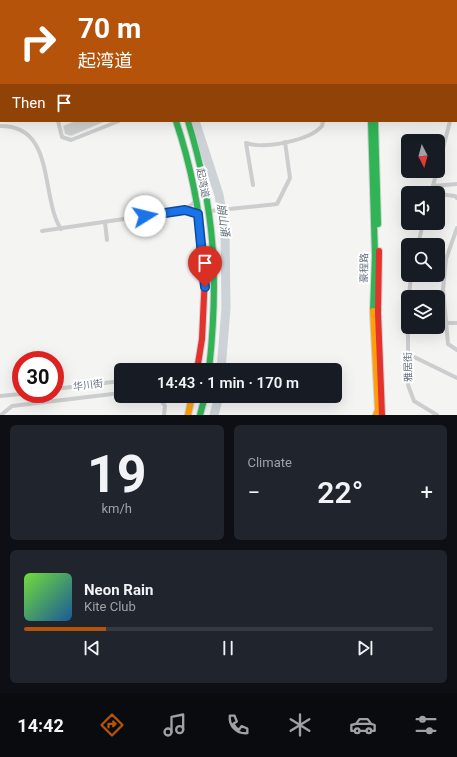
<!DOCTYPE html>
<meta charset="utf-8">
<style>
body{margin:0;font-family:Roboto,"Noto Sans SC",sans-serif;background:#20242c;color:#f1f3f6;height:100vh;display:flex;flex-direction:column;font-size:15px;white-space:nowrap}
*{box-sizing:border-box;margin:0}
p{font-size:13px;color:#9ea1a6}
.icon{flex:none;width:22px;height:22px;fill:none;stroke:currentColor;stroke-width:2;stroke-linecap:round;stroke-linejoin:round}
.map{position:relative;height:415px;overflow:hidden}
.drawer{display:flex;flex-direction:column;gap:10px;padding:10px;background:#0d0f14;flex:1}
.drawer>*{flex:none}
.guide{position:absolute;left:0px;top:0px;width:457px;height:122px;box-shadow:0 4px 16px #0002;background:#b45309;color:#fff;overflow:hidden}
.needle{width:26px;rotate:174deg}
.fabs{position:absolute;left:401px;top:134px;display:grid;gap:8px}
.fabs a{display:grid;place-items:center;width:44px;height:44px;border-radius:6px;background:#171b24;box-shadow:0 4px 16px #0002;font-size:20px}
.speed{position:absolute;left:12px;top:351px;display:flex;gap:8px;font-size:20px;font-weight:700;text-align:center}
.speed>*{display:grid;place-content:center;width:52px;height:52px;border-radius:50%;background:#171b24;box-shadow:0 4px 16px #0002;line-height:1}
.speed .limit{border:6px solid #d22;background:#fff;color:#111}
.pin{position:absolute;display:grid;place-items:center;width:34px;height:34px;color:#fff;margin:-41px -17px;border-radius:50% 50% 50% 0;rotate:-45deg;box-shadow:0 0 4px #0007}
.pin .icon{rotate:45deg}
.me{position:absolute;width:44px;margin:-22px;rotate:81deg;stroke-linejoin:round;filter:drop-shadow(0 0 3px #0008)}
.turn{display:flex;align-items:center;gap:14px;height:84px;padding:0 12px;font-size:18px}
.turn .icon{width:52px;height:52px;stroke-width:2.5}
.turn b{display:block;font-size:28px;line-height:34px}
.then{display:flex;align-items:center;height:38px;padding:0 12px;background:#0003;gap:8px;font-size:15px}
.big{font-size:30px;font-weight:600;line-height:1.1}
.drawer .tile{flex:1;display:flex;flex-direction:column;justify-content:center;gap:6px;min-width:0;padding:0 14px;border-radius:6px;background:#20242c}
.drawer .dial{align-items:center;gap:0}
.dial b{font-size:52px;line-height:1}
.song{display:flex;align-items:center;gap:12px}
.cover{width:48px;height:48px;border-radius:6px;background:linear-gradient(135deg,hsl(100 70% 55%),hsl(210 70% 35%))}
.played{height:4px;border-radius:2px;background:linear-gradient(90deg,#b45309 20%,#363941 20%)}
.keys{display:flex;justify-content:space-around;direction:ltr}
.heat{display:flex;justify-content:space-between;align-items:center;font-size:22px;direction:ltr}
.drawer .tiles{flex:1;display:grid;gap:10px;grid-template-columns:1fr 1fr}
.tile:last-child{grid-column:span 2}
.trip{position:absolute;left:114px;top:363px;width:228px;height:40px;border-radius:6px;background:#171b24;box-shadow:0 4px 16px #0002;font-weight:600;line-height:40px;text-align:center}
.dock{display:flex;height:64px;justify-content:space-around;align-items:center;background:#090b0e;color:#9ea1a6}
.dock .icon{width:28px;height:28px}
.dock .current{color:#b45309}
.dock b{font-size:18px;color:#f1f3f6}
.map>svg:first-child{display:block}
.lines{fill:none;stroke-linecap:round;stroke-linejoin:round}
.river{stroke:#ccd2d5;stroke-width:9}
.building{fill:#cdcece;stroke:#e3e3e2}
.fast-casing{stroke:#d0d0d1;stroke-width:8}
.slow-casing{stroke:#d0d0d1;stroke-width:8}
.jam-casing{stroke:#d0d0d1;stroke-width:8}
.street{stroke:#cccdce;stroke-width:4}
.fast{stroke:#30b455;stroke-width:6}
.slow{stroke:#ff9f0a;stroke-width:6}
.jam{stroke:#e5322d;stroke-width:6}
.route-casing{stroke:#114b97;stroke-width:10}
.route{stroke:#1a73e8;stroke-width:7}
.labels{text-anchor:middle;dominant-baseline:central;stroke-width:4;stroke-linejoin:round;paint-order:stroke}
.street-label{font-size:10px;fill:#677280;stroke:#fff}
.water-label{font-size:11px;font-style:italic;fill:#63737d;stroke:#fff}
</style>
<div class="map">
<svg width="457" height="415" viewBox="0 0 457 415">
<rect width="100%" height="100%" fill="#f4f4f3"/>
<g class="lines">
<g class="river">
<path d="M195 121 219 195 225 231 226 308 221 370"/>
<path d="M214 415 219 396"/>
</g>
</g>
<path class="building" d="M75 121H106L71 136 65 134 63 126Z"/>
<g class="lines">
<defs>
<g id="fast">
<path d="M140 0V1"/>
<path d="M360 0V1"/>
<path d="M0 30 1 29"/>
<path d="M176 121C193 172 202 222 205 275"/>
<path d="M188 121C215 210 219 278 209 370"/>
<path d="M371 121 375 256 373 311"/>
<path d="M375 121 378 224"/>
<path d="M200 415 205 396"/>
</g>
<g id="slow">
<path d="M126 0V1"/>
<path d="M53 1 56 0"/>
<path d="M373 311 378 410 376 415"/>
<path d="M188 415 192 396"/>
</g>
<g id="jam">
<path d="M365 0 366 1"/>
<path d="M74 1 77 0"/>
<path d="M0 21H1"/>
<path d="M379 251 378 313 382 415"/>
<path d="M197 370 202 339 205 275"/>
</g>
</defs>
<use href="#fast" class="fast-casing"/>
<use href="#slow" class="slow-casing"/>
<use href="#jam" class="jam-casing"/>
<g class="street">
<path d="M1 0V1"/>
<path d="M456 16H457"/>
<path d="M456 73H457"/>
<path d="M456 97 457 93"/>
<path d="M58 121 62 137 71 140 119 121"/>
<path d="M0 126C56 125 40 197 61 229"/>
<path d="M438 168 450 121"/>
<path d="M253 185 246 143C265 149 309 141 322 126L323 121"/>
<path d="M433 186 457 184"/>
<path d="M431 193 437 171"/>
<path d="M438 194 455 196 457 198"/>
<path d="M185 210 198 214"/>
<path d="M210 211 277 204 290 178 285 142"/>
<path d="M105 222 107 240"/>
<path d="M457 228 446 259 443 289 448 344 457 350"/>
<path d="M42 231 185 210 196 201"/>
<path d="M418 245 423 223"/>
<path d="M409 297 411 275"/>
<path d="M408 305V385L414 401 437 415"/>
<path d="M446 323H457"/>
<path d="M408 354 457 378"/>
<path d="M187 370 198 362"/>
<path d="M55 389 121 381"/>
<path d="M49 394 50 401"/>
<path d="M0 396 21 394"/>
<path d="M158 396 165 406 164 415"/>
<path d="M1 415 12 406 121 393"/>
</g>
<use href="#fast" class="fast"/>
<use href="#slow" class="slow"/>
<use href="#jam" class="jam"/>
</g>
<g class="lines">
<defs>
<path id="route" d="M145 216 185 210 198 214 205 287"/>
</defs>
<use href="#route" class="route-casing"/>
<use href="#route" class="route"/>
</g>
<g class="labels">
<g class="street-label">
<text transform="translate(203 183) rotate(79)">起湾道</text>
<text transform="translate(364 268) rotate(-89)">豪程路</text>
<text transform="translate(408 367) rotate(-91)">雅居街</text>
<text transform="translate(88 385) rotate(-7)">华川街</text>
</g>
<g class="water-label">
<text transform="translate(223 220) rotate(82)">崩山涌</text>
</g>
</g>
</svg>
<div class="fabs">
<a><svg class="needle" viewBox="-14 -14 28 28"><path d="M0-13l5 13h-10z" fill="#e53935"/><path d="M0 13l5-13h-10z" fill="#9ea1a6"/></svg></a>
<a><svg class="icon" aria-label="sound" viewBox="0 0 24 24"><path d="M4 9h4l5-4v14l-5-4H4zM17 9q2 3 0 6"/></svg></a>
<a><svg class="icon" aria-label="search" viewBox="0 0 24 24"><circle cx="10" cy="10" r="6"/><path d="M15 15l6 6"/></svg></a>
<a><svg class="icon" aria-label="layers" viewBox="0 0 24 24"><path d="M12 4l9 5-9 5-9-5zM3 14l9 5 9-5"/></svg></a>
</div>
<div class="speed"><div class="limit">30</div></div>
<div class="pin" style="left:205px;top:287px;background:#d93025"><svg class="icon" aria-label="arrive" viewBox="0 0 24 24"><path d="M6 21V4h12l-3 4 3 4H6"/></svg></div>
<svg class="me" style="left:145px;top:216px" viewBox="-20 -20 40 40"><circle r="19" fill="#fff"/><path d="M0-13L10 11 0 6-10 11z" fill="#1a73e8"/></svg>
<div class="trip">14:43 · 1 min · 170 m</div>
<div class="guide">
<div class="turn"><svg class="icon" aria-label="right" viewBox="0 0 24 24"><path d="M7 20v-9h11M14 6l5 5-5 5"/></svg><div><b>70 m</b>起湾道</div></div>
<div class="then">Then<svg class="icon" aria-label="arrive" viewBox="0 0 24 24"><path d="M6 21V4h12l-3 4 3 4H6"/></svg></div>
</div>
</div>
<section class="drawer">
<div class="tiles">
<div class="tile dial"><b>19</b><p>km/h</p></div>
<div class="tile"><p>Climate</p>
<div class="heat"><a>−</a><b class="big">22°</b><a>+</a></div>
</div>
<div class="tile">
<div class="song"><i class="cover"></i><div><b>Neon Rain</b><p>Kite Club</p></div></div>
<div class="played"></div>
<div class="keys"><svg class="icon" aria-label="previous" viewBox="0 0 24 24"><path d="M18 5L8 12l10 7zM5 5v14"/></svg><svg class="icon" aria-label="pause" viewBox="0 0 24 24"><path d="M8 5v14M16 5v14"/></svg><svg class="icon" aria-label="next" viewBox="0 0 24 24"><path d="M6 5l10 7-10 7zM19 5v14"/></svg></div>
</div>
</div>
</section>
<nav class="dock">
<b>14:42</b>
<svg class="icon current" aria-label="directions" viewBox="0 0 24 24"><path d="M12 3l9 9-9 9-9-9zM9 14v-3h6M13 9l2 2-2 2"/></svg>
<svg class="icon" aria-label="music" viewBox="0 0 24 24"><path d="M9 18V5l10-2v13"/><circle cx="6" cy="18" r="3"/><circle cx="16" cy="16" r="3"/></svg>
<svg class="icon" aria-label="phone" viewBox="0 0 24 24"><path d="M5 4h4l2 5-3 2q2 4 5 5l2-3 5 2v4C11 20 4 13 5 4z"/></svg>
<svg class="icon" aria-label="climate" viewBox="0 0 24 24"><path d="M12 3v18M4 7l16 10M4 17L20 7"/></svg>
<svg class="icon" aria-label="car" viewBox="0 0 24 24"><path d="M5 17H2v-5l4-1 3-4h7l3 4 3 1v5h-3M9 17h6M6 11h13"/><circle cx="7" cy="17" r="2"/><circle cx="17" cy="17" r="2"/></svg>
<svg class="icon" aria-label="filters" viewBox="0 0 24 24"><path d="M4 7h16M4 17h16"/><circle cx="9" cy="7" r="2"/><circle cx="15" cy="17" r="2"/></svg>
</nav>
